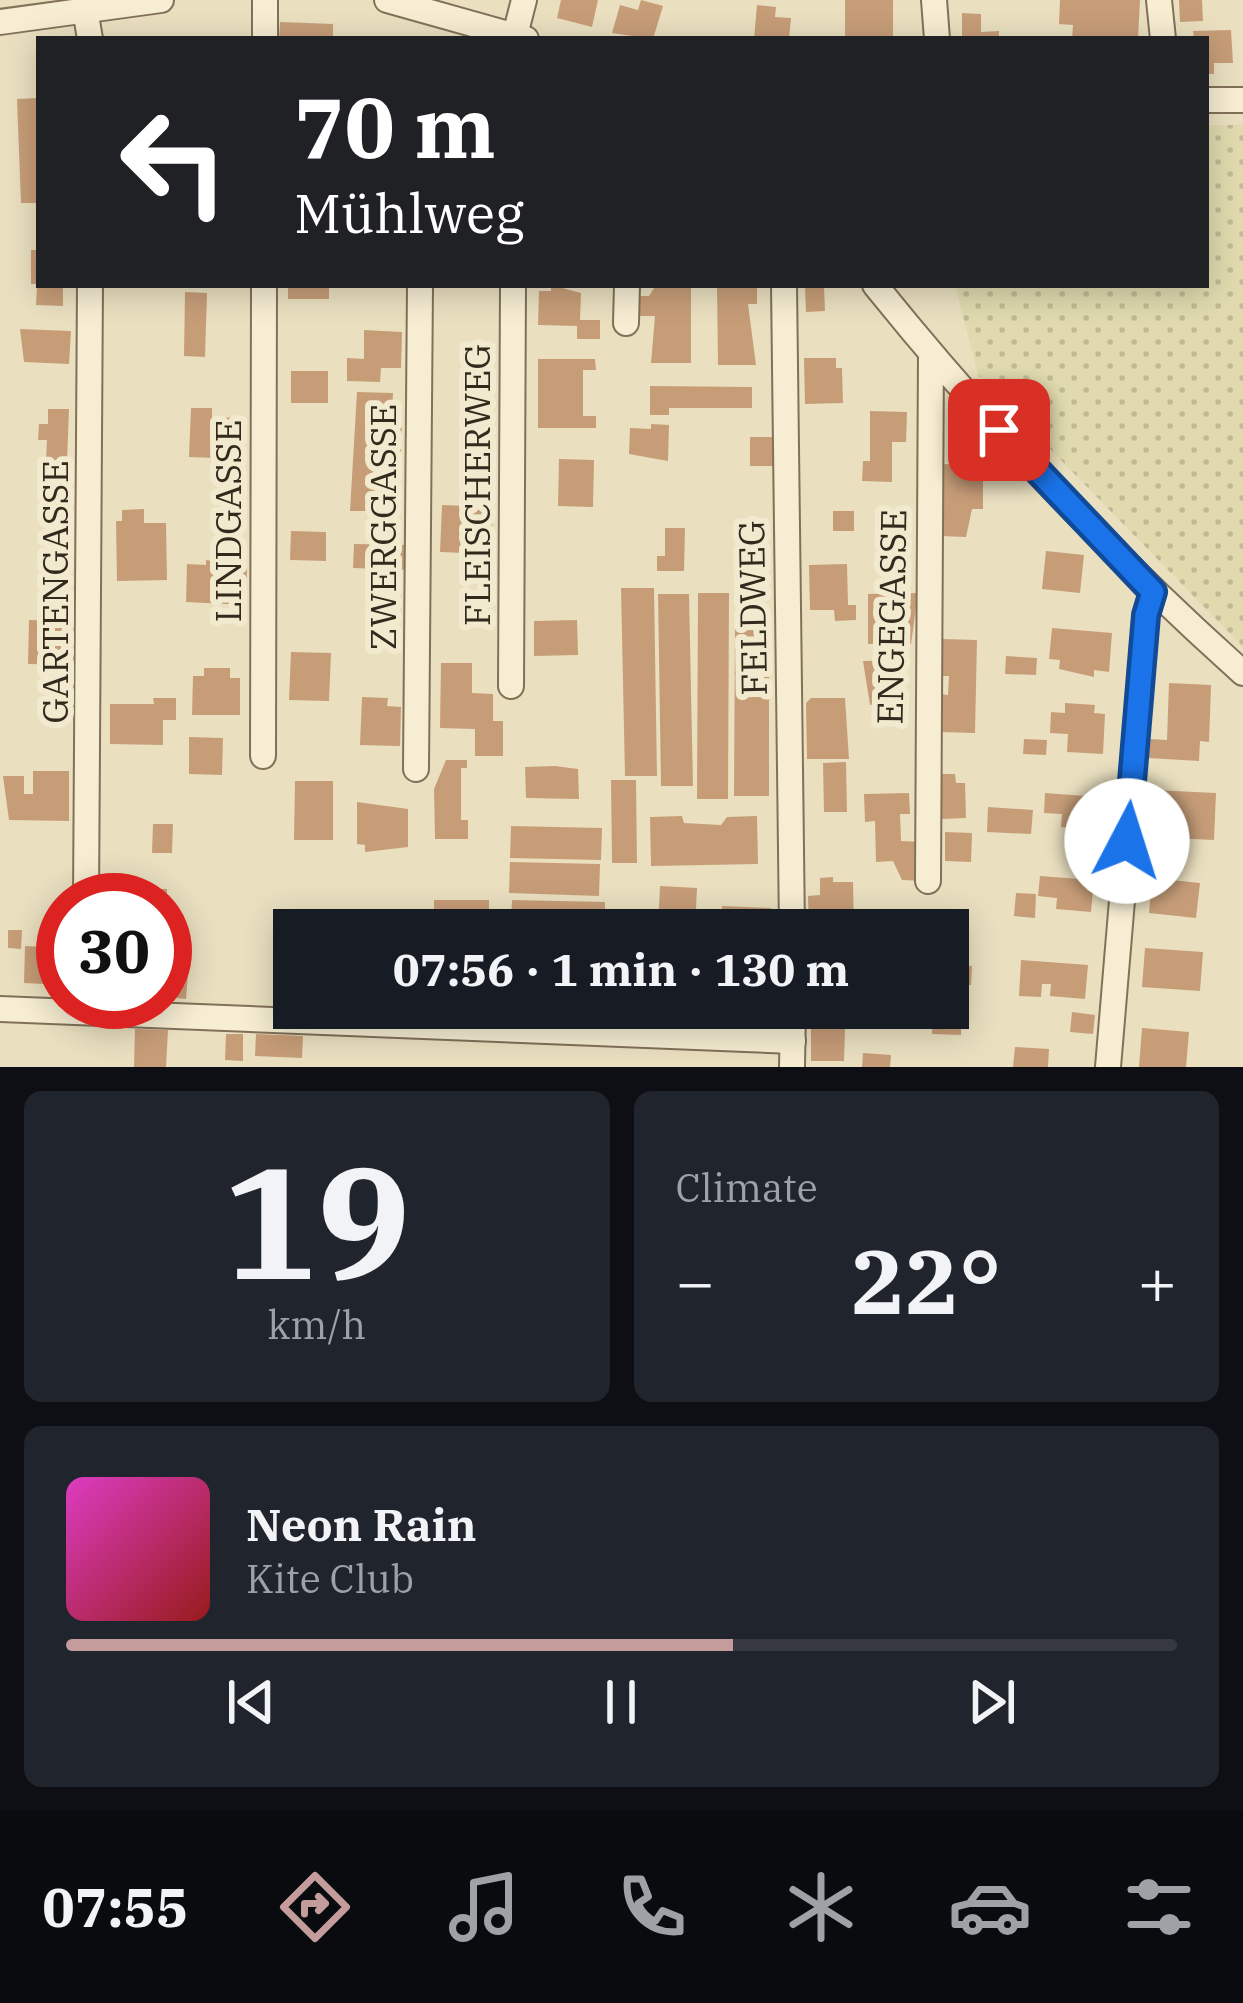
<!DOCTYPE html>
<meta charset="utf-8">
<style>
body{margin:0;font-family:"IBM Plex Serif",serif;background:#20242c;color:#f1f3f6;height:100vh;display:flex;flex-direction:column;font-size:45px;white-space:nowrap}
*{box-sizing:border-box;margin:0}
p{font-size:39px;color:#9ea1a6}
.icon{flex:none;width:66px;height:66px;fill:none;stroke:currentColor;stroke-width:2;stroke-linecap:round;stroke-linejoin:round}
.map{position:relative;height:1067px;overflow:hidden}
.drawer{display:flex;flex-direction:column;gap:24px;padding:24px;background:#0d0f14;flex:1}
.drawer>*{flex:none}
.top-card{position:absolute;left:36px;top:36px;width:1173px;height:252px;border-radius:0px;box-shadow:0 6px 30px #0003;background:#202124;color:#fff;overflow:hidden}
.speed{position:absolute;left:36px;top:873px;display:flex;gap:24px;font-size:60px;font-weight:700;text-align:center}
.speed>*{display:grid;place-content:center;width:156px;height:156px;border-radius:50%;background:#171b24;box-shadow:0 6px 30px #0003;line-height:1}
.speed .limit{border:18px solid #d22;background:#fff;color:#111}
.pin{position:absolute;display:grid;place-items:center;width:102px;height:102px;color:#fff;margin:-51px;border-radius:24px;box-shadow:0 6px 18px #0006}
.me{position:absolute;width:132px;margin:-66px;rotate:5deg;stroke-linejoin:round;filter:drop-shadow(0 0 9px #0008)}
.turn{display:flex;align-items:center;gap:42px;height:252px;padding:0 60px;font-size:54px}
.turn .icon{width:156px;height:156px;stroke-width:2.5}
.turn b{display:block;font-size:84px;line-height:102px}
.big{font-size:90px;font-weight:800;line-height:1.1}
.drawer .tile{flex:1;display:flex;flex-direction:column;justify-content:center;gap:18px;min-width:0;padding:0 42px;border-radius:18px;background:#20242c}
.drawer .dial{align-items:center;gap:0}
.dial b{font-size:156px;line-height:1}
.song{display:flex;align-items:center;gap:36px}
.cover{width:144px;height:144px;border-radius:18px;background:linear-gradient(135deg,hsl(310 70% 55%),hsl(0 70% 35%))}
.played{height:12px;border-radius:6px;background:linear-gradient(90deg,#c49c9c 60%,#363941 60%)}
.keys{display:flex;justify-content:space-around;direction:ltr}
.heat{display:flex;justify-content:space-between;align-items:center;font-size:66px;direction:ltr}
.drawer .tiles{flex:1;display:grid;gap:24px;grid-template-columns:1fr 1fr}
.tile:last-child{grid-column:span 2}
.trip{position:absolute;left:273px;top:909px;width:696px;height:120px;border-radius:0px;background:#171b24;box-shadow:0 6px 30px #0003;font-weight:800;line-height:120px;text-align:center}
.dock{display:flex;height:192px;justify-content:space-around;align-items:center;background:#090b0e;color:#9ea1a6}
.dock .icon{width:84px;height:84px}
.dock .on{color:#c49c9c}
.dock b{font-size:54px;color:#f1f3f6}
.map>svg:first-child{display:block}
.farmland{fill:url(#farmland-dots)}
.building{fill:#c79d78}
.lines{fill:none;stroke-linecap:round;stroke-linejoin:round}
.minor-casing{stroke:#827159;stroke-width:28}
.minor{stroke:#f6edd2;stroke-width:24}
.route-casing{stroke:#114b97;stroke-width:30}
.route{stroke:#1a73e8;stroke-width:21}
.labels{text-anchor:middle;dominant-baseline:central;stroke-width:12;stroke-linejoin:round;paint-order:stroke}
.street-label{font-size:36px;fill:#33291d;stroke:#f2eacf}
</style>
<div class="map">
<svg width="1243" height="1067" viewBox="0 0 1243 1067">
<defs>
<pattern id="farmland-dots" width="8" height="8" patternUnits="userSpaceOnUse" patternTransform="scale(3)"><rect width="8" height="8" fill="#e0daae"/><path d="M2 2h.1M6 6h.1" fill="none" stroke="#c1bb95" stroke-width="1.8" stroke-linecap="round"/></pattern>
</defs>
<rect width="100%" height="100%" fill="#eae0c0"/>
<path class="farmland" d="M1206 125H1243V647L978 375 955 285H1206Z"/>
<g class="building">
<path d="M561 0H598L592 27 557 18Z"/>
<path d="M641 0 663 6 653 39 612 33 620 5 638 10Z"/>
<rect x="845" y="0" width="48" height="39"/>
<path d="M1060 0H1140L1138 39H1072L1073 25 1059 24Z"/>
<path d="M1179 0H1202L1203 21 1180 22Z"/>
<path d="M757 5 776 7 775 17 791 18 789 39H754Z"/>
<path d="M962 13 981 14V32L999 31V39H962Z"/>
<path d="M280 22 333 24V39H279Z"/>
<path d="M1231 30 1233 63H1214V74H1206V39H1194L1193 31Z"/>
<path d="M39 98V203H21L17 99Z"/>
<rect x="31" y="250" width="8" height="34"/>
<path d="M37 285H63V306L36 305Z"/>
<rect x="288" y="285" width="41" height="14"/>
<path d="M551 285 581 293 580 320H600V339H577V326L538 325 539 291H551Z"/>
<path d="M656 285H691V363H651L655 316H636V296H649Z"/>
<path d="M717 285H757V304H748L756 365H718Z"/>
<path d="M824 286 825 311 806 312 805 287Z"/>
<path d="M185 292 207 293 205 357 184 356Z"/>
<path d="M20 329 71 331 69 364 24 362Z"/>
<path d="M364 330 402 332 401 368H381L380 382 347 381V358L364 359Z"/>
<path d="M804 358H836V368H842L843 403 805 404Z"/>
<path d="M538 359H595L596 370H583V416H596V428H538Z"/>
<rect x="291" y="371" width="37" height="32"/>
<path d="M650 386 752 387V408H669V415H650Z"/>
<path d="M357 392 393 393 392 414 402 415 400 487H390V511H350Z"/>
<path d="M191 408H212V417L240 418 239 459 189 457Z"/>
<path d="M48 409H69L67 461 46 460 47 440H38L39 424H48Z"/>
<path d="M870 411 907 412 906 442H892V482L862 481 863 461H870Z"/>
<path d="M651 424 669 425 668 461 629 454 630 428 651 429Z"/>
<rect x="750" y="437" width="26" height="29"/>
<path d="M559 459 594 460 593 507 558 506Z"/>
<path d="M941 464 983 465V509H972L966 537 940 536Z"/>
<path d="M442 505 493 507 491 580 463 579 464 553 440 552Z"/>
<path d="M144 509V523H166L167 580 117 581 116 521H122V510Z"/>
<rect x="833" y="511" width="21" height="20"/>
<path d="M665 528H685L684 571H657V556H665Z"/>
<path d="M291 531 326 532V561L290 560Z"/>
<path d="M354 544 410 545 409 570 353 568Z"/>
<path d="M1046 551 1084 555 1080 593 1042 589Z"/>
<path d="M206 560 247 567 246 605 186 602 187 564 206 565Z"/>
<path d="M847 564 848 605H856V620L835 621 834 610H810L809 565Z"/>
<path d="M621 588H654L657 776H625Z"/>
<path d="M698 593H729L728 799H697Z"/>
<path d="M918 593 911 644H868V594Z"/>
<path d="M658 594H689L693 786H661Z"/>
<path d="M29 620 71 621 70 665 28 664Z"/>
<path d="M577 620 578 655 534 656V621Z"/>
<path d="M735 622H769V796H734Z"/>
<path d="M1052 628 1112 633 1109 672 1094 670V677L1059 669 1060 660 1049 659Z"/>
<path d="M942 639 977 640 975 733 941 732V694L948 695 949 676H942Z"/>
<path d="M291 652 331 653 329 701 289 700Z"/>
<path d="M1006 656 1037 658 1036 675 1005 674Z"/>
<path d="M897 660 898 704 870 705 863 661Z"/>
<path d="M441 663H472V693L493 694V721H503V756H475V729L440 728Z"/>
<path d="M204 668H230V678H240V715H192L193 676H204Z"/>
<path d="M1169 683 1211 685 1209 742 1200 741 1199 761 1148 758 1149 739 1167 740Z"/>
<path d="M362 697 388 698 387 706 401 707 400 746 360 745Z"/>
<path d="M153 698H176V720H163V745L110 744V704H154Z"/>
<path d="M811 698H845L849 759H807L806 703Z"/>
<path d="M1065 703 1095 705 1094 713 1105 714 1103 754 1067 752 1068 734 1050 733 1051 712 1065 713Z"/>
<path d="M189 737 223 738 222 775 189 774Z"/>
<path d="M1024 739 1047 740 1046 755 1023 754Z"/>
<path d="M446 760H467V768H461V820H468V839H435L434 789Z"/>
<path d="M846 762 847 812H824L823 763Z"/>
<path d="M555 766 578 769 579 799 526 798 525 767Z"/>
<path d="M33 771H69V821L9 820 3 776H24V794H33Z"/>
<path d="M940 774H955L956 783H965L966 818 941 819Z"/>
<path d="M611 780H636L637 863H612Z"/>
<path d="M295 781H333V840H294Z"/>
<path d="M1153 790 1216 793 1214 840 1151 837Z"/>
<path d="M909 793 910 814H900L901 841 923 842 922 881 902 880 893 861 876 862 875 821 865 822 864 794Z"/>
<path d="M1045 793 1099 797 1097 829 1061 827 1062 814 1044 813Z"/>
<path d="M357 802 408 809V847L365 852V845L357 844Z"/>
<path d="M988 807 1033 810 1031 834 987 832Z"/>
<path d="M682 816 684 823 721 825 727 817 757 816 758 864 651 866 650 817Z"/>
<path d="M153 824H173L172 853H152Z"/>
<path d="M511 826 602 828 601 860 510 858Z"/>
<path d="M945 832 972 833 971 862 945 861Z"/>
<path d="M510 862 600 864 599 896 509 893Z"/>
<path d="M1040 876 1094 880 1091 912 1056 909 1057 898 1038 896Z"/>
<path d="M833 877V882H853L854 930H809L808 896 820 895V878Z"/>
<path d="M1152 878 1200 883 1196 918 1149 913Z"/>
<path d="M660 886 697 888 695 930H658Z"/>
<path d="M127 888 167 889V900H127Z"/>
<path d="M1016 893 1036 894 1035 918 1014 916Z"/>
<rect x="434" y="900" width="55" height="30"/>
<path d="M512 900 605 902V926L511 924Z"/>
<path d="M722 906 771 908 770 930H721Z"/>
<path d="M8 930H22L21 949 8 948Z"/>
<path d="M25 946 63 948V985L24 983Z"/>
<path d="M1145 948 1203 952 1200 991 1142 987Z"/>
<path d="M948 954H959V965L972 966 971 985H961V1035L932 1034 933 1008H948Z"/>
<path d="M286 957H294V992L285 991Z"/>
<path d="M1021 960 1088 965 1085 999 1050 996 1051 984H1042L1041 997 1019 996Z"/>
<path d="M165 973 188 974 186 999 165 997Z"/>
<path d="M664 1008H715V1020L663 1018Z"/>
<path d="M727 1008H775V1018L726 1016Z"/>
<path d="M1072 1012 1095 1015 1093 1034 1070 1032Z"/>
<path d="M1142 1028 1189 1032 1186 1067H1139Z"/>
<path d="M135 1029 168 1030 166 1067H134Z"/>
<path d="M811 1029H845L844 1061H811Z"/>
<path d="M226 1034H243V1061L225 1060Z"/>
<path d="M256 1034 303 1036 302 1058 255 1056Z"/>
<path d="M1015 1047 1049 1049 1048 1067H1013Z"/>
<path d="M863 1053 891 1055 890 1067H862Z"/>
</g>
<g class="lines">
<defs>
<g id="minor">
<path d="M387 0 526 39"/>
<path d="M934 0 937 39"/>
<path d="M1159 0 1163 39"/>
<path d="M85 9 90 39"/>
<path d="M0 22 161 0"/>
<path d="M265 39V0"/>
<path d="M514 39 524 0"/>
<path d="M1206 100H1243"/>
<path d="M784 285 792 930"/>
<path d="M875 285C987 424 1110 554 1243 673"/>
<path d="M626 323 627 285"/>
<path d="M511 686 513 285"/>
<path d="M263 756 264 285"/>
<path d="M416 769 420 285"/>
<path d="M928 881 931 354"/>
<path d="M86 900 90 285"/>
<path d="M0 1009 793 1041"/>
<path d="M792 1067 793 1008"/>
<path d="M1108 1067 1146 615 1153 592"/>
</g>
</defs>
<use href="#minor" class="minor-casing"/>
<use href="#minor" class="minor"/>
</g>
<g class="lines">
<defs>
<path id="route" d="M999 430 1153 592 1146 615 1127 841"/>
</defs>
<use href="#route" class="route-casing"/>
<use href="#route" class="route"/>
</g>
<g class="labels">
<g class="street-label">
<text transform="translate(476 485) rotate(-90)">FLEISCHERWEG</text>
<text transform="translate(227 521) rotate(-90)">LINDGASSE</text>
<text transform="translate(382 527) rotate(-90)">ZWERGGASSE</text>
<text transform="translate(54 592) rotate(-90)">GARTENGASSE</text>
<text transform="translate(752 608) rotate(-91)">FELDWEG</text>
<text transform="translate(891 617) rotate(-89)">ENGEGASSE</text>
</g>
</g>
</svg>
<div class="speed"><div class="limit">30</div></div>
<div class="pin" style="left:999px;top:430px;background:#d93025"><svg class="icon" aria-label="arrive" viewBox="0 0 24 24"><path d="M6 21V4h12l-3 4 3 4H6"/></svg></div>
<svg class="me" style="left:1127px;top:841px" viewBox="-20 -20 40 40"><circle r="19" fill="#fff"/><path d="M0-13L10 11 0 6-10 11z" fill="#1a73e8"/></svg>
<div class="trip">07:56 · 1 min · 130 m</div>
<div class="top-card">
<div class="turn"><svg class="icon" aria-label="left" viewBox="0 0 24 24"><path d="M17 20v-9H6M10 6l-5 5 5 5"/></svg><div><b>70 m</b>Mühlweg</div></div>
</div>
</div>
<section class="drawer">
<div class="tiles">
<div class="tile dial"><b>19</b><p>km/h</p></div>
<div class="tile"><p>Climate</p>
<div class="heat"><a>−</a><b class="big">22°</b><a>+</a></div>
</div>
<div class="tile">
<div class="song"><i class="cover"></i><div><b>Neon Rain</b><p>Kite Club</p></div></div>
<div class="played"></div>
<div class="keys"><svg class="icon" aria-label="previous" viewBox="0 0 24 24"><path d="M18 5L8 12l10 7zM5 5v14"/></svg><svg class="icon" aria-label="pause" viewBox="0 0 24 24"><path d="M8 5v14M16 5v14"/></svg><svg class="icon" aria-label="next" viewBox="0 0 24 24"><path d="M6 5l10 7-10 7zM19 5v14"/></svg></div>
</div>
</div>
</section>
<nav class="dock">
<b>07:55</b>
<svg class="icon on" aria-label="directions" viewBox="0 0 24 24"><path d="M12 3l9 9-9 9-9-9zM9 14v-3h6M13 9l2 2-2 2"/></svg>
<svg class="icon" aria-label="music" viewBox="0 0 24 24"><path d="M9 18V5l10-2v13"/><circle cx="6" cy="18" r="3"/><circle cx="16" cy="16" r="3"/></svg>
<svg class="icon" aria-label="phone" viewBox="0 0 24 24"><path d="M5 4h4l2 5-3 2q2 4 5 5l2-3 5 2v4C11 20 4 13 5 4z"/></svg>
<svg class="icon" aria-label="climate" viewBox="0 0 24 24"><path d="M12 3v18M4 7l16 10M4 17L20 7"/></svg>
<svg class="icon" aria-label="car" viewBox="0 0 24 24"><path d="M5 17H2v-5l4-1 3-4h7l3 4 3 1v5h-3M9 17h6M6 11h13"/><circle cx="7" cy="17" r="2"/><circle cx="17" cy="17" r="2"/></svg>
<svg class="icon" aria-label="filters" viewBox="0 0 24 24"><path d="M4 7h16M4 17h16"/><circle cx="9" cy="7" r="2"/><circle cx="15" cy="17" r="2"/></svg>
</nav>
